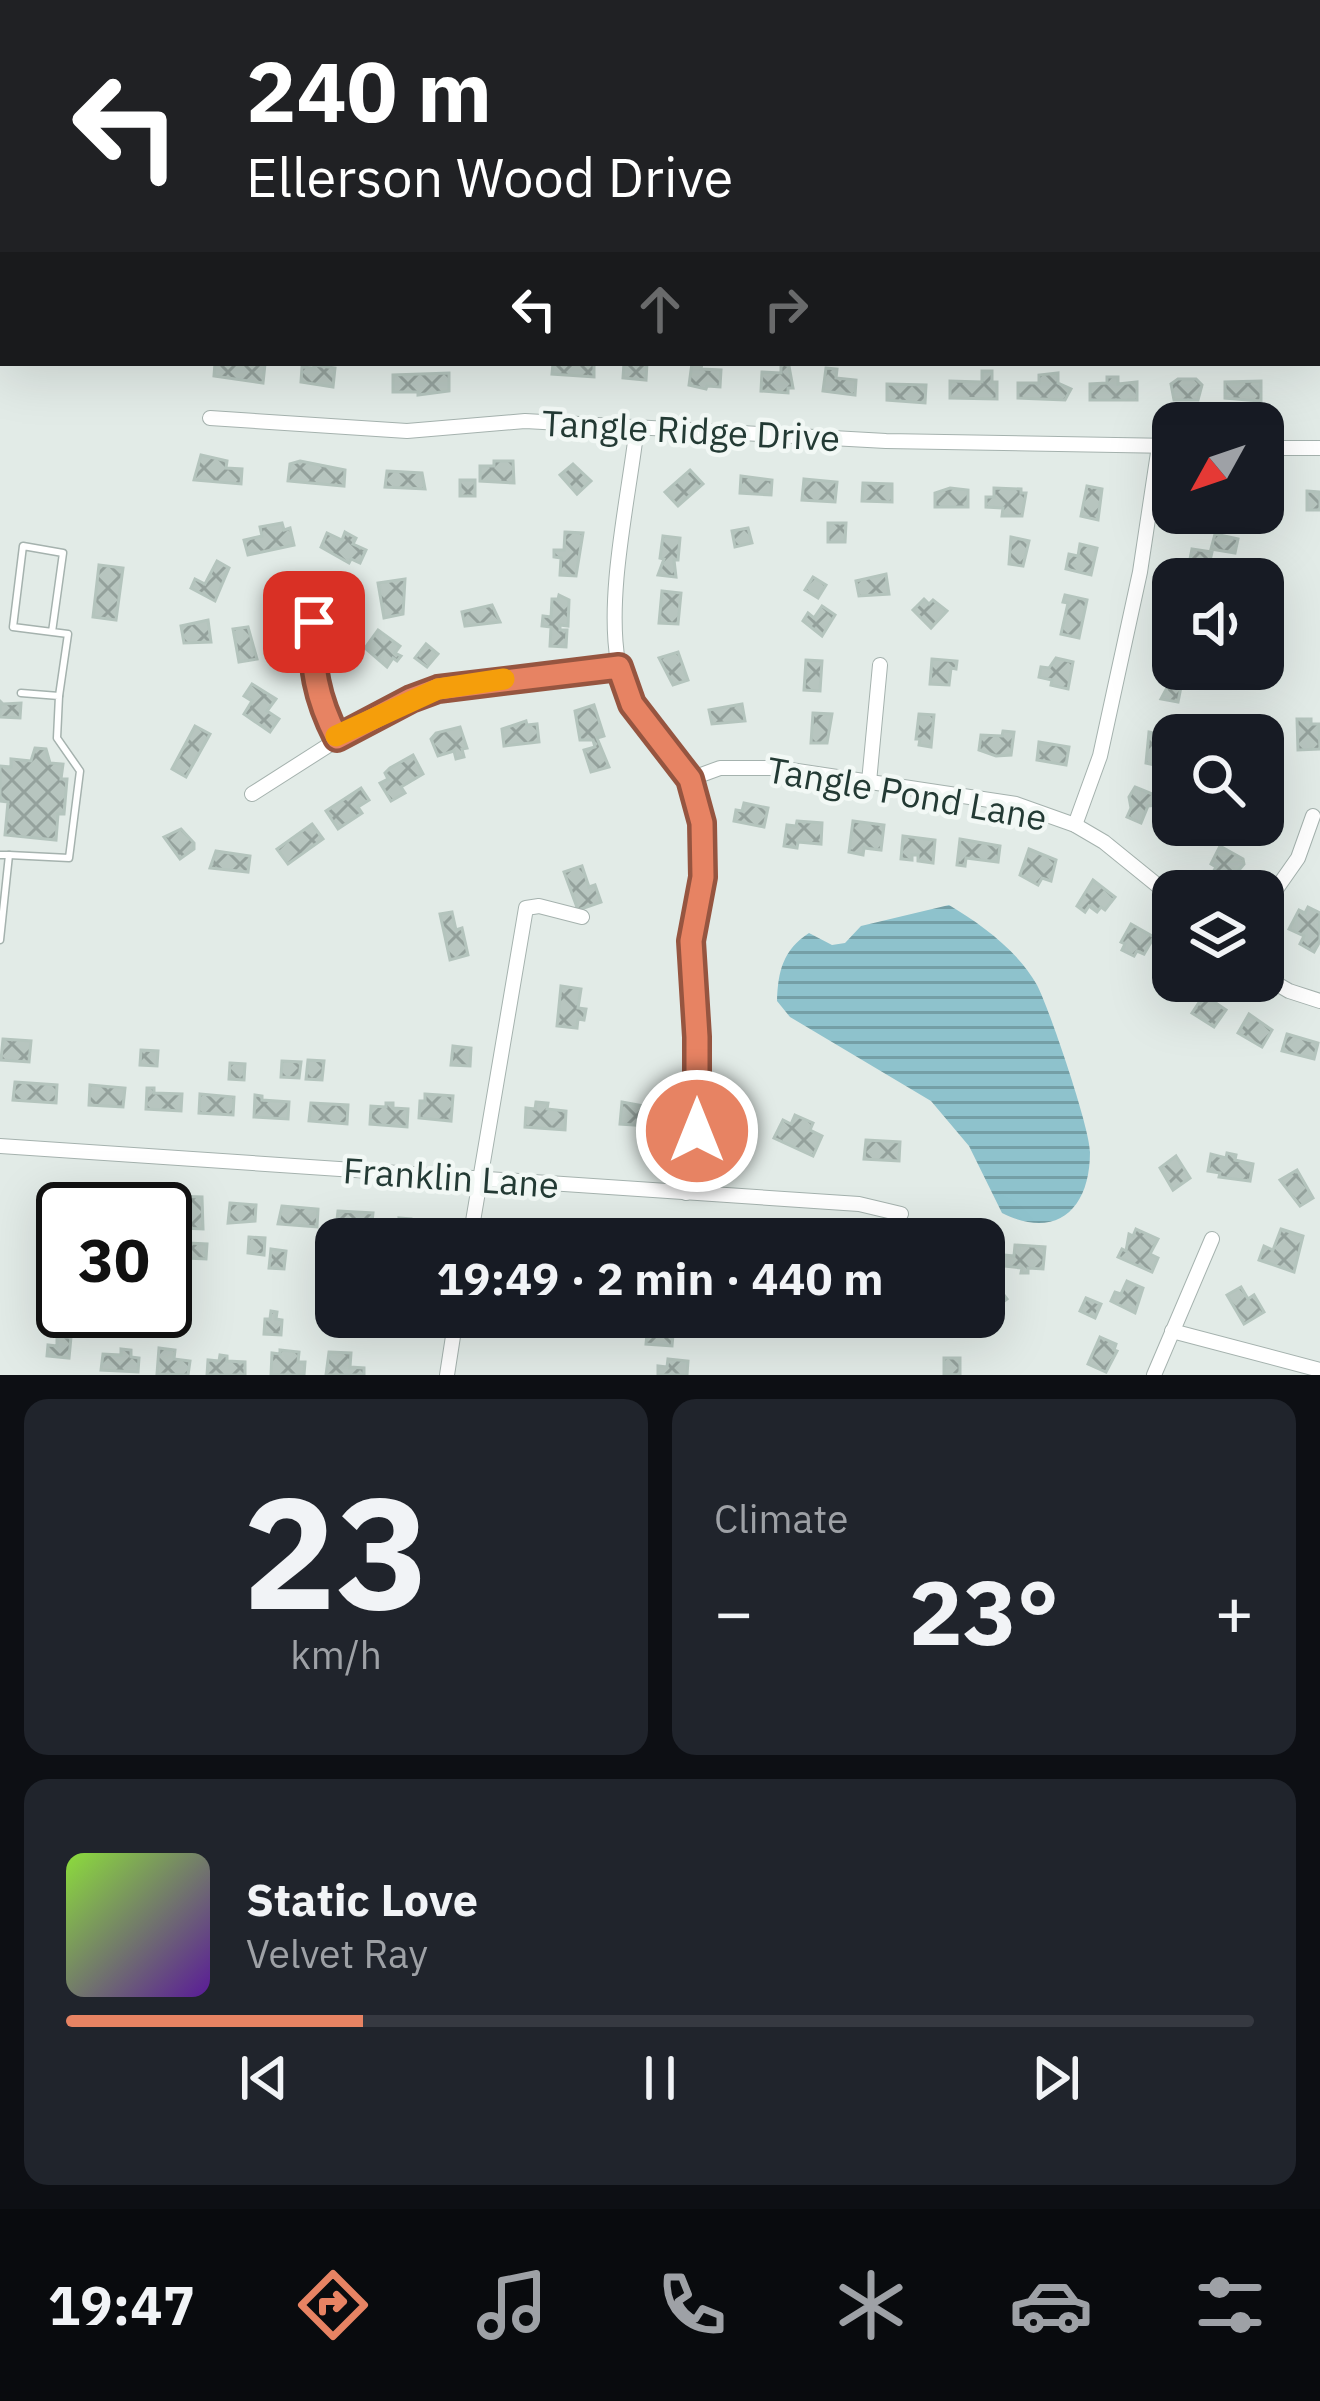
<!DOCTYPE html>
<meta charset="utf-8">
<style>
body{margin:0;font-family:"IBM Plex Sans",sans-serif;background:#20242c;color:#f1f3f6;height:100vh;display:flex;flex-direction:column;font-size:45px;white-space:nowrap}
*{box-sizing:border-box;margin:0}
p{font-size:39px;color:#9ea1a6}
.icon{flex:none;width:66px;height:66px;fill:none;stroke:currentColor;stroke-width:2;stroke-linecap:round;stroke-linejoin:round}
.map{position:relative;height:1375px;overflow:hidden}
.panel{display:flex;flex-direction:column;gap:24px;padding:24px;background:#0d0f14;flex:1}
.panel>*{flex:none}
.top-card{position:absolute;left:0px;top:0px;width:1320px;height:366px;box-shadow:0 12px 48px #0002;background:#202124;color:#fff;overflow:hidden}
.needle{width:78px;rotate:230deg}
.fabs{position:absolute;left:1152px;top:402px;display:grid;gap:24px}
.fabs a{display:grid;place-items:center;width:132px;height:132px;border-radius:24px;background:#171b24;box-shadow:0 12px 48px #0002;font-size:60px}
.speed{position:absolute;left:36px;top:1182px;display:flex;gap:24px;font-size:60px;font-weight:700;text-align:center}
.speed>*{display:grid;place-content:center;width:156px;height:156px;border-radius:50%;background:#171b24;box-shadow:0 12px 48px #0002;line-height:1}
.speed .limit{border:6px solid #111;border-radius:18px;background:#fff;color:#111}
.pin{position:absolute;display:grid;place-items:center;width:102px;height:102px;color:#fff;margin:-51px;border-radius:24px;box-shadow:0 6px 18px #0006}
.me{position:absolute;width:132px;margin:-66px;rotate:0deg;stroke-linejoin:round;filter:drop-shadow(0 0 9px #0008)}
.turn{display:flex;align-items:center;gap:42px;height:252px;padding:0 48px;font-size:54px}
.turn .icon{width:156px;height:156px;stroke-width:2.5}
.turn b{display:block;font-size:84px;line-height:102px}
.lanes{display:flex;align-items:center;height:114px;padding:0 48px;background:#0003;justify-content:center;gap:60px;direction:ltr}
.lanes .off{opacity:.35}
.big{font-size:90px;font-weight:800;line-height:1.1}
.panel .card{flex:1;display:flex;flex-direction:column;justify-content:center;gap:18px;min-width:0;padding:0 42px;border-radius:24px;background:#20242c}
.panel .dial{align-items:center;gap:0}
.dial b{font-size:156px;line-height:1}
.song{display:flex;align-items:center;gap:36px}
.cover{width:144px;height:144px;border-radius:18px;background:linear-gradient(135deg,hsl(90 70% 55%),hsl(270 70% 35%))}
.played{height:12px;border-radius:6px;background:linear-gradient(90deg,#e78363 25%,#363941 25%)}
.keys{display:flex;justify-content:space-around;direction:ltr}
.heat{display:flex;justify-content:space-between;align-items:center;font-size:66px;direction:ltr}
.panel .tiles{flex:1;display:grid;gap:24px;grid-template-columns:1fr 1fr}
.card:last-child{grid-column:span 2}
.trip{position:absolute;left:315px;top:1218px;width:690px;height:120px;border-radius:24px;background:#171b24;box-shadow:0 12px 48px #0002;font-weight:800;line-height:120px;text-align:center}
.tab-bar{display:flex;height:192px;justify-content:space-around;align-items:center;background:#090b0e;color:#9ea1a6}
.tab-bar .icon{width:84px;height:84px}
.tab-bar .selected{color:#e78363}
.tab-bar b{font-size:54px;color:#f1f3f6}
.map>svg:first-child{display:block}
.water{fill:url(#water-rules)}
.building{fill:url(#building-cross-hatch);stroke:#b4c4bd;stroke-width:3}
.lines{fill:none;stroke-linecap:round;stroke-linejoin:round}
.service-casing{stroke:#a5b2ae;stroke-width:9}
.minor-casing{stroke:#a5b2ae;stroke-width:16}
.service{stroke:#fff;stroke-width:6}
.minor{stroke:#fff;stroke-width:14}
.route-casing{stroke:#965540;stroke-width:30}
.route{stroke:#e78363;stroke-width:21}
.slow{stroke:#f59e0b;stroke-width:21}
.labels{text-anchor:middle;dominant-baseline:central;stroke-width:9;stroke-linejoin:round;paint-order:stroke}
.street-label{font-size:36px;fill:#233a34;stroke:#f2f8f5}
</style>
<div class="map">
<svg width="1320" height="1375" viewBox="0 0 1320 1375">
<defs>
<pattern id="water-rules" width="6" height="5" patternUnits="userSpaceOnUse" patternTransform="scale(3)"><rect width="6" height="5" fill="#8ec2cc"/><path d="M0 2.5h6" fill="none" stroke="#749fa6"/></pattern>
<pattern id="building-cross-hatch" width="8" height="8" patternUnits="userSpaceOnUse" patternTransform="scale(3)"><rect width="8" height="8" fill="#b7c5bf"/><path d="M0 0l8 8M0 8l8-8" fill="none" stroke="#94a19c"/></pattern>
</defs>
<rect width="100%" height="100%" fill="#e2ebe7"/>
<path class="water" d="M949 905C981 924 1018 951 1037 985 1049 1008 1090 1128 1090 1152 1090 1210 1056 1240 1002 1213L969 1146 931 1101 790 1017 777 1001C778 971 783 950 809 933L832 945 845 943 861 926Z"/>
<g class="building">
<path d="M215 363 265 364 263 383 214 376Z"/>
<path d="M553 363H594V377L552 374Z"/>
<path d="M624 363H647L646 380 623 378Z"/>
<path d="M692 363H702L701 369 721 370 720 387 707 386 706 389 689 385Z"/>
<path d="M781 363 789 366 793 388H788V393L761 391 762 372 781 373Z"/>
<path d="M314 365 335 368 333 387 301 382 302 367 314 368Z"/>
<path d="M826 368 837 369 836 378 856 380 855 395 823 391Z"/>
<path d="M982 371H992V382H997V399L950 398V381L982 382Z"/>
<path d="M449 373V391L418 395V392H393V375Z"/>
<path d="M1058 373V383L1071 389 1065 400 1018 398V383H1039V375Z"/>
<path d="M1107 377H1118V384L1137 382V400H1090V384L1107 383Z"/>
<path d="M1178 379H1196L1202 385 1198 400H1174L1171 384Z"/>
<path d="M1261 381V401L1225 398V382Z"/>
<path d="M887 384 926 385 925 403 887 400Z"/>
<path d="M201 455 227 461 226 468 242 469 241 484 194 480Z"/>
<path d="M300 461 345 470 344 486 288 481 290 464Z"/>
<path d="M494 461H513L514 483 480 481V466H494Z"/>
<path d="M573 464 591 481 577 494 560 475Z"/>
<path d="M690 470 703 484 678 506 665 492Z"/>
<path d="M387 471 422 473 425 489 385 487Z"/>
<path d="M741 476 772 480 771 495 740 493Z"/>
<path d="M804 479 837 482 835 502 802 500Z"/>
<rect x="460" y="480" width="15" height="16"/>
<path d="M863 483 892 484V502L862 501Z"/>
<path d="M1087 486 1102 489 1098 520 1081 516Z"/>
<path d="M950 488 968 490V507H935V493Z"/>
<path d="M994 488 1021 489V493H1026L1022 516H1002L1003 508 986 507V497H994Z"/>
<path d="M1307 491 1320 492V510H1307Z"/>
<path d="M282 523 284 530 290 528 294 545 248 555 244 540 262 536 260 527Z"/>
<path d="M828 523H846L845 542H828Z"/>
<path d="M748 528 752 543 735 547 732 531Z"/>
<path d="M345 532 356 538 353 544 366 550 360 563 351 559 349 563 321 547 327 533 342 540Z"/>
<path d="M565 532 583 533 576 576 560 575 561 558 554 557V550H564Z"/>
<path d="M1215 534 1238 539 1235 553 1211 549Z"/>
<path d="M663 536 680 538 678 560H674L676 577 658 575 664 559 660 558Z"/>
<path d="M1011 537 1029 541 1023 566 1009 564Z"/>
<path d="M1080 544 1097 548 1091 575 1066 569 1069 554 1078 556Z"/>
<path d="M1192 549 1212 552 1206 578 1187 574Z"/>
<path d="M217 561 229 568 215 601 191 588 195 579 205 584Z"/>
<path d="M99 565 123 568 116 620 93 617Z"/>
<path d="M886 574 889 594 859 596 856 581Z"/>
<path d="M813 577 826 585 818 598 805 590Z"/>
<path d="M405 579 403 614 384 618 378 583Z"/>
<path d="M662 591 681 593 678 624 659 623Z"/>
<path d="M559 595 569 600 568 626 560 625V630H567L566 647 550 646 551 627 542 626 543 616 551 617 552 599H558Z"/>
<path d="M1065 595 1087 600 1079 638 1061 634 1068 603 1063 602Z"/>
<path d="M924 599 929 604 933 600 947 611 931 628 913 610Z"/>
<path d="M492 605 500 622 465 626 462 612Z"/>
<path d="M822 606 835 615 822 636 803 621 808 613 814 618Z"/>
<path d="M208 620 211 642 184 643 181 626Z"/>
<path d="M248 627 257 659 239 662 233 629Z"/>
<path d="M378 630 400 646 395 653 401 656 397 661 393 658 387 667 365 648Z"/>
<path d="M426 644 438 654 427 667 415 658Z"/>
<path d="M678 652 688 680 673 685 659 658Z"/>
<path d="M1169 657 1173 658V669H1183L1181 678 1190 680 1188 688 1181 687 1178 702 1161 699 1169 684 1163 682Z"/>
<path d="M1056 658 1073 662 1068 689 1051 685 1052 680 1039 677 1041 667 1049 668Z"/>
<path d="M932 659 957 661 956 669 951 668 949 685 930 684Z"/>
<path d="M806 660 822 661 820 691 804 690Z"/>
<path d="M252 684 276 699 267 711 279 719 270 732 244 714 252 701 244 696Z"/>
<path d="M0 701 3 704 21 703 20 718 0 717Z"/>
<path d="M742 704 745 721 712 724 709 710Z"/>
<path d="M594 705 604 736 597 738 609 767 591 772 584 750 595 747 593 740H580L575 711Z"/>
<path d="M813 713 832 714 827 743H811Z"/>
<path d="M919 714 934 715 931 747 919 745 920 739H916Z"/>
<path d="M1297 719H1311V724H1319L1320 749 1298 750Z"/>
<path d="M526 721 527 725 537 724 539 742 504 746 502 729Z"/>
<path d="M195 726 210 734 186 777 172 769Z"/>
<path d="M460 727 467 748 462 749 464 757 456 759 454 751 438 756 431 739 436 733Z"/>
<path d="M1003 731 1014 732 1011 755 996 756 979 750 981 735 1002 736Z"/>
<path d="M1149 732 1164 735 1159 766 1146 763Z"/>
<path d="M1263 738 1279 753 1263 768Z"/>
<path d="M1039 742 1069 747 1066 765 1037 760Z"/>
<path d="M35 748 46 749 50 763 63 764 61 779H67L64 814H58L56 840 5 835 8 802 0 801V766L11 767V759L31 761Z"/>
<path d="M413 755 423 774 401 787 405 793 391 801 380 783 388 779 385 773 390 768Z"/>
<path d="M1135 787 1160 797 1157 805 1148 806 1141 823 1127 817 1131 808 1129 797Z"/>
<path d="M361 788 369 800 358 807 362 813 338 829 326 811Z"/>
<path d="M744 803 768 808 764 827 734 821 736 810 742 811Z"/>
<path d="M797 821 822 823 821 844 798 842 797 848 784 846 787 825 796 826Z"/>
<path d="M853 821 884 825 881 850 864 848 863 855 849 852Z"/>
<path d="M312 824 323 839 288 864 277 849Z"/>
<path d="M181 829 194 843V849L180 859 164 837Z"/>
<path d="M903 836 935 840 933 863 918 861V855H912V860L901 859Z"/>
<path d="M960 839 1000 846 998 862 966 858 965 866 957 865Z"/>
<path d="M1220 846 1243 859 1244 864 1224 888 1209 879 1216 867 1211 864Z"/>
<path d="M1029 849 1056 860 1051 881 1042 878 1038 885 1020 875Z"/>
<path d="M216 851 250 856 248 872 210 868Z"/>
<path d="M582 866 589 887 595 885 601 902 578 910 564 872Z"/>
<path d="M1093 880 1115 897 1105 910 1101 907 1097 912 1089 906 1085 912 1077 906Z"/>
<path d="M1308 907 1320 913V941L1314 952 1300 944 1304 936 1289 929 1299 910 1305 913Z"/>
<path d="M452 912 456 930 462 928 468 955 450 960 440 914Z"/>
<path d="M1131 924 1154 937 1144 954 1137 951 1134 956 1122 950 1125 944 1121 942Z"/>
<path d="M561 986 581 989 578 1008 586 1009 584 1020 578 1019 577 1028 557 1026Z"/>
<path d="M1204 995 1226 1010 1214 1027 1192 1013Z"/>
<path d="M1249 1014 1272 1030 1262 1047 1238 1033Z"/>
<path d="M1287 1034 1318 1043 1314 1059 1282 1051Z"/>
<path d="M3 1039 31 1041 29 1062 1 1060Z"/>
<path d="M453 1046 471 1048 470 1066 451 1065Z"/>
<path d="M141 1050 158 1051 157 1066 140 1065Z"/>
<path d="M308 1060 324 1061 322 1080 306 1079Z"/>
<path d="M282 1061 301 1062 299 1078 281 1077Z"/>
<path d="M230 1063 245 1064 244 1080 229 1079Z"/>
<path d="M15 1082 57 1085 56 1103 13 1100Z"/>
<path d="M90 1085 125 1088 123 1107 89 1105Z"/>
<path d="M147 1088H154V1093L182 1094 181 1111 146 1109Z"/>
<path d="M200 1094 234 1097 233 1115 199 1113Z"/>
<path d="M425 1094 453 1096 451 1121 419 1118 420 1101H425Z"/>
<path d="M255 1095 262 1096V1100L289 1102 288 1119 254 1117Z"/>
<path d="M536 1102 548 1103 547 1109 566 1111 565 1130 525 1127 526 1108 535 1109Z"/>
<path d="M622 1102 665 1110 664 1127 620 1124Z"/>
<path d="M311 1103 348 1105 347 1124 309 1121Z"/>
<path d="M386 1103H393V1108L408 1109 407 1127 370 1124 371 1106 386 1107Z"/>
<path d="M795 1115 813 1123 810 1130 822 1136 813 1156 774 1138 783 1120 791 1124Z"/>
<path d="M866 1140 900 1142 899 1161 864 1159Z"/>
<path d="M1227 1153 1236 1155 1235 1160 1253 1164 1250 1181 1219 1177 1220 1173 1208 1171 1211 1154 1226 1158Z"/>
<path d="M1176 1156 1190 1178 1173 1190 1160 1168Z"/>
<path d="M1297 1170 1313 1198 1300 1206 1280 1180Z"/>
<path d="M55 1191 90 1194 92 1209 54 1208Z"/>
<path d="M112 1194 149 1197 148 1209H111Z"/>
<path d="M173 1196 202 1197 203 1229 182 1228 183 1214H172Z"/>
<path d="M230 1203 256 1205 255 1221 228 1223Z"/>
<path d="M282 1206 318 1209 317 1227 278 1224Z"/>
<path d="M338 1211 373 1213 371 1232 357 1231V1239H345L346 1229 336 1228Z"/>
<path d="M399 1218 411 1219V1225L432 1227 431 1239H400Z"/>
<path d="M514 1226 551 1233V1239H513Z"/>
<path d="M1136 1229 1158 1239 1150 1254 1158 1258 1152 1272 1118 1257 1122 1249 1126 1251 1129 1234 1133 1236Z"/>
<path d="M1281 1229 1303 1236 1294 1272 1259 1260 1264 1246 1273 1250Z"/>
<path d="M591 1230 618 1234V1239H581V1232Z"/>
<path d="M249 1237 265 1238 264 1255 248 1253Z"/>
<path d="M187 1243 207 1244 206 1259 186 1258Z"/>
<path d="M1015 1245 1045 1247 1043 1269 1028 1268V1273H1021L1022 1268 1003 1266V1255L1014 1256Z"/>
<path d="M271 1249 286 1251 284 1269 269 1268Z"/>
<path d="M1127 1281 1143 1288 1135 1313 1111 1301 1115 1292 1121 1294Z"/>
<path d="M997 1286 1007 1299 994 1309 999 1316 992 1322 984 1316V1295Z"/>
<path d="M1241 1287 1248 1299 1254 1295 1264 1312 1244 1324 1227 1295Z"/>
<path d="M1086 1298 1101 1304 1095 1318 1080 1311Z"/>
<path d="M165 1303 173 1306 170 1332 149 1330 151 1311H165Z"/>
<path d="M271 1311 277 1312 276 1319 282 1320 281 1335 264 1334 265 1319H270Z"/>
<path d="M647 1334 673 1335 672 1346 646 1344Z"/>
<path d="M57 1337H71L69 1358 47 1356 48 1345 57 1346Z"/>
<path d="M1100 1337 1116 1344 1114 1350 1117 1351 1106 1372 1088 1364Z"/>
<path d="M159 1348 175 1350 174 1359 190 1361 188 1375 157 1374Z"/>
<path d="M121 1349 131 1350V1357L139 1358 138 1372 101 1370 103 1354 121 1355Z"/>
<path d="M280 1350 299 1352 298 1362H305L304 1375H271L272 1353 280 1354Z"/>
<path d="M329 1352 351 1353 350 1367 364 1368V1375H326Z"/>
<path d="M220 1355 227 1356V1361L245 1362V1375H207L208 1360 219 1361Z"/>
<path d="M944 1358H960V1375L944 1374Z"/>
<path d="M668 1359 688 1361 687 1375H658V1366L667 1367Z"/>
</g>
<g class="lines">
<defs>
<g id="service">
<path d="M187 3 188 0"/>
<path d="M0 9 3 10"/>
<path d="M52 632 63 553 23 546 13 627 68 634 59 696"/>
<path d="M0 855H9L0 940"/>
<path d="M9 855 69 858 80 771 57 738 59 696 21 693"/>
</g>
<g id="minor">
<path d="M580 3V0"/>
<path d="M815 3 816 0"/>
<path d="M210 418 407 431 525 421 886 441 1173 446"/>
<path d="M637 426C629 497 606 594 618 662 629 721 680 744 696 795 713 848 692 895 691 948 690 979 696 1009 697 1039 700 1092 698 1142 686 1193"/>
<path d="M1263 448H1320"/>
<path d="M314 622C311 665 317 699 337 738"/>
<path d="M690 779 720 768H778L1016 804 1075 825 1104 842 1173 898"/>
<path d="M869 782 880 665"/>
<path d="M252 794 365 722 438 689 619 667"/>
<path d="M1075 825 1100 756 1140 572 1159 446"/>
<path d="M1263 908 1298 858 1313 816"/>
<path d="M1263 976 1289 991 1320 1001"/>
<path d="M0 1146 859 1204 901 1214"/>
<path d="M470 1239 526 908 539 906 582 917"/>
<path d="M1172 1331 1320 1370"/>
<path d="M447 1375 456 1317"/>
<path d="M1154 1375 1212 1239"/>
</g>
</defs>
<use href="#service" class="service-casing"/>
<use href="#minor" class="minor-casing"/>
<use href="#service" class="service"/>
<use href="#minor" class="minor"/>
</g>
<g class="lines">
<defs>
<path id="route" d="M314 622C310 665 317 699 337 738L411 699 438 689 619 667 632 704 690 779 702 823 703 877 691 941 697 1037V1131"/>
</defs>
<use href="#route" class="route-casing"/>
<use href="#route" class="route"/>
<path class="slow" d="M336 736 438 689 504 679"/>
</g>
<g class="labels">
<g class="street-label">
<text transform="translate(691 430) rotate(3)">Tangle Ridge Drive</text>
<text transform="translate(907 793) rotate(10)">Tangle Pond Lane</text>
<text transform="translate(451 1177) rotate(4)">Franklin Lane</text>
</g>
</g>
</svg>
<div class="fabs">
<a><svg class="needle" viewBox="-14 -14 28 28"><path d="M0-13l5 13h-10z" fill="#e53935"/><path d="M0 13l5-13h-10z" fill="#9ea1a6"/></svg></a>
<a><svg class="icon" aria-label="sound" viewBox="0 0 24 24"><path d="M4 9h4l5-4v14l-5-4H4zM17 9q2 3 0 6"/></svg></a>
<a><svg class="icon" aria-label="search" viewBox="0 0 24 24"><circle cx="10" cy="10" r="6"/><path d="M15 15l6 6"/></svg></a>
<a><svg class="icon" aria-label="layers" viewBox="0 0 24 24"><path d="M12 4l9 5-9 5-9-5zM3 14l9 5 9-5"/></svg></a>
</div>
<div class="speed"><div class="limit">30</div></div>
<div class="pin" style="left:314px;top:622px;background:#d93025"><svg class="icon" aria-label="arrive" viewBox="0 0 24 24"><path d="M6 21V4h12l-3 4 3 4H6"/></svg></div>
<svg class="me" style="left:697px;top:1131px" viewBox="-20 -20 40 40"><circle r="17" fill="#e78363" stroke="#fff" stroke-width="3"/><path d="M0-11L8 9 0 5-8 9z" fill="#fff"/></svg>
<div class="trip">19:49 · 2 min · 440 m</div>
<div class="top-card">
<div class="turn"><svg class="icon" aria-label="left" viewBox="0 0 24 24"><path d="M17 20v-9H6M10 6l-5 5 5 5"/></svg><div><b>240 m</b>Ellerson Wood Drive</div></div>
<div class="lanes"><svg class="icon" aria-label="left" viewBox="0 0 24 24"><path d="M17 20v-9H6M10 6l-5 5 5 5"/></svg><svg class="icon off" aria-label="ahead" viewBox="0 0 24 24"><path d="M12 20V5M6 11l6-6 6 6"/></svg><svg class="icon off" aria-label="right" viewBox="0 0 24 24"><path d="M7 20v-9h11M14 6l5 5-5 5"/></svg></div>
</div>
</div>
<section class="panel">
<div class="tiles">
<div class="card dial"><b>23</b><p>km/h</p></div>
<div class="card"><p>Climate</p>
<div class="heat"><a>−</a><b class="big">23°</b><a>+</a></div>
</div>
<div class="card">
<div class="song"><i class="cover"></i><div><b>Static Love</b><p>Velvet Ray</p></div></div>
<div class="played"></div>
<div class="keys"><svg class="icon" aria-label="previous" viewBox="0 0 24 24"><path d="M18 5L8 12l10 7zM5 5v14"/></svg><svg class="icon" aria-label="pause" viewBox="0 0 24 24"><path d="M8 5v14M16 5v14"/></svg><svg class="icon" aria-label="next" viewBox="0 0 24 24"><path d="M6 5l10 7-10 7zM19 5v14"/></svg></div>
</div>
</div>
</section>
<nav class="tab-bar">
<b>19:47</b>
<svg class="icon selected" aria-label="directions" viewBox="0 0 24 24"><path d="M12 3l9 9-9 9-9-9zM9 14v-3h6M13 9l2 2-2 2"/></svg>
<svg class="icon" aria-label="music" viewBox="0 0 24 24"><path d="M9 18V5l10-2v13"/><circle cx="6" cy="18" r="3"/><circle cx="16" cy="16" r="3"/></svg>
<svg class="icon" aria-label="phone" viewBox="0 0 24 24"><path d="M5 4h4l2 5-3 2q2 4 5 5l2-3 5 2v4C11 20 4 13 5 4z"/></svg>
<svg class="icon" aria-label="climate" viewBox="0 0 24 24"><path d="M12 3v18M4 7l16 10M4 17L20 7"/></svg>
<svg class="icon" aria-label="car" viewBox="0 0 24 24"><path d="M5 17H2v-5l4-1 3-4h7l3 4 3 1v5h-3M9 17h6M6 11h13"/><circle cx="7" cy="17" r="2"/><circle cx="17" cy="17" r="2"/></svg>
<svg class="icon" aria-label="filters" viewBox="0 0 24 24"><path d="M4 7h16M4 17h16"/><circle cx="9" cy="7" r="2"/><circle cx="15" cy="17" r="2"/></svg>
</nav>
